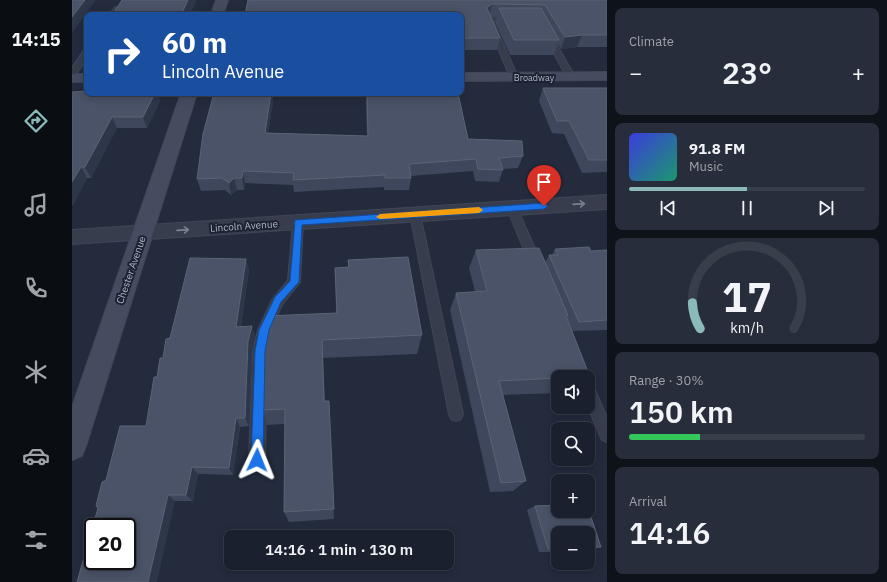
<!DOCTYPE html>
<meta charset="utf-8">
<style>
body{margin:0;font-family:"IBM Plex Sans",sans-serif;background:#272d3a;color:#f1f3f6;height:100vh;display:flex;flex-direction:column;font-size:15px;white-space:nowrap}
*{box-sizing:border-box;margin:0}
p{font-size:13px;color:#9fa3aa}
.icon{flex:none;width:22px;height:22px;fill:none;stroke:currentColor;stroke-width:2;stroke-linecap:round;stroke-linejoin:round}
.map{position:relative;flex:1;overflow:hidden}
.sheet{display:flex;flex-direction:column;gap:8px;padding:8px;background:#0e1219;width:280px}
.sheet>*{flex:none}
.banner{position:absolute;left:12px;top:12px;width:380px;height:84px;border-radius:8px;box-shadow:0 2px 10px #0003,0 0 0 1px #383e4a;background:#1a4fa0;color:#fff;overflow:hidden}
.buttons{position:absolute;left:479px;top:370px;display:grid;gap:8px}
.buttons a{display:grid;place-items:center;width:44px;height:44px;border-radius:8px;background:#1a202e;box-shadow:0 2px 10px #0003,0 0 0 1px #383e4a;font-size:20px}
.speed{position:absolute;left:12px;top:518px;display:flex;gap:8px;font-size:20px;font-weight:700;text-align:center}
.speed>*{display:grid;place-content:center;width:52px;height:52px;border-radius:50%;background:#1a202e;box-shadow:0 2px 10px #0003,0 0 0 1px #383e4a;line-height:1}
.speed .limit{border:2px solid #111;border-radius:6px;background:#fff;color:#111}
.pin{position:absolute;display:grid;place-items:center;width:34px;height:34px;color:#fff;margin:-41px -17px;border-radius:50% 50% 50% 0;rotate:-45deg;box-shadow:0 0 4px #0007}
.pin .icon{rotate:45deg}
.me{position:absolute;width:44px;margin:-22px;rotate:2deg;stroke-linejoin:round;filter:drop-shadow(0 0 3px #0008)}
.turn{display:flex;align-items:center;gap:14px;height:84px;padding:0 12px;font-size:18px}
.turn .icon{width:52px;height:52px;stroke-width:2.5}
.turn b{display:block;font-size:28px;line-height:34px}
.big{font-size:30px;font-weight:600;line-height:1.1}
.sheet .tile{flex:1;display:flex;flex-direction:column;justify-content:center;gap:6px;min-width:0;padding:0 14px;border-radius:8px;background:#272d3a}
.sheet .dial{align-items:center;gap:0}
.dial svg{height:104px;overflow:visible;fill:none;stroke:#383e4a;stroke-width:7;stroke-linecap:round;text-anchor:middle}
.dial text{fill:#f1f3f6;stroke:none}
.song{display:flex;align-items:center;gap:12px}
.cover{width:48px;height:48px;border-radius:6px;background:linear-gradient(135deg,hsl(240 70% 55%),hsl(160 70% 35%))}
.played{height:4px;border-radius:2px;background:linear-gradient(90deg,#8bbbb9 50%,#383e4a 50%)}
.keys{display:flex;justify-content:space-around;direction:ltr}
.heat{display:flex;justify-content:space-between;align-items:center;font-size:22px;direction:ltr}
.charge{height:6px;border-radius:3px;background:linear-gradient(90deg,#34c759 30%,#383e4a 0)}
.trip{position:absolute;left:152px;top:530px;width:230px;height:40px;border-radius:8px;background:#1a202e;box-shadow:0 2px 10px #0003,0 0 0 1px #383e4a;font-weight:600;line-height:40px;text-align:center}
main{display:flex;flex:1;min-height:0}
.tabs{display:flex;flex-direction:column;width:72px;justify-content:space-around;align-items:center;background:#0a0d12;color:#9fa3aa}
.tabs .icon{width:28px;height:28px}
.tabs .selected{color:#8bbbb9}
.tabs b{font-size:18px;color:#f1f3f6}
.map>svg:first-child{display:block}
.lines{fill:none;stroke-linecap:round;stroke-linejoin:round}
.lane-casing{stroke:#404656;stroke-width:2}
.street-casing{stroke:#404656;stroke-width:2}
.secondary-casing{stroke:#404656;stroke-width:2}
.lane{fill:#373d4d;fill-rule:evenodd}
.street{fill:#373d4d;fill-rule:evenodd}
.secondary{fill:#454c60;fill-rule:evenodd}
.wall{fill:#3e475b}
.shaded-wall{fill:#2e364a}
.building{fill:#4a5367;stroke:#5b6376;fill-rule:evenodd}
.oneway{stroke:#7b8191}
.route{fill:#1a73e8;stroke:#114b97}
.slow{fill:#f59e0b}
.labels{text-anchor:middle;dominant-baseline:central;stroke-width:4;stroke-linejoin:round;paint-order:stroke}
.far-street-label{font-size:9px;fill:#b3b8c8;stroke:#1c2232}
.street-label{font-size:10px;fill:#b3b8c8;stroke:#1c2232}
</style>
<main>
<nav class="tabs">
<b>14:15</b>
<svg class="icon selected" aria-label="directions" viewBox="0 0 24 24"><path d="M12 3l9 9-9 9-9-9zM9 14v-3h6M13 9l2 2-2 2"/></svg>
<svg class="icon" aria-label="music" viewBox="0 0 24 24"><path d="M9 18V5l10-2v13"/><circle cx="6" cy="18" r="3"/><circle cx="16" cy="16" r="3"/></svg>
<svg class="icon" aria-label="phone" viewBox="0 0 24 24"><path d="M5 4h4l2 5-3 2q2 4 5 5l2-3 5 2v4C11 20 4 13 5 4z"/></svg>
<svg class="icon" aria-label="climate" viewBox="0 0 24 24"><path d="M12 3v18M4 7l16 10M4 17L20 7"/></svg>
<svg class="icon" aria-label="car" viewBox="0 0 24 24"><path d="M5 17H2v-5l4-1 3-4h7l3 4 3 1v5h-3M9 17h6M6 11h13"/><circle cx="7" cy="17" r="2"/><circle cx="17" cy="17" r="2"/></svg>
<svg class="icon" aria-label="filters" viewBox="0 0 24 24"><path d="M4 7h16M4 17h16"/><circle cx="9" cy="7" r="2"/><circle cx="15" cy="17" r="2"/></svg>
</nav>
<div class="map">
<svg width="535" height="582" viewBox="0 0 535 582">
<rect width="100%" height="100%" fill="#232b3d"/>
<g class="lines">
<defs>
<g id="lane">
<path d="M43 7 48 8 43 15H37Z"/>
<path d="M440 17 442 18V20L421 21 446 77 442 79 438 77 414 19 417 17Z"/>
<path d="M473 34 480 36 503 77 502 79 495 77 472 36Z"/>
<path d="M12 50H15V58L3 76H0V68Z"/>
<path d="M440 204 445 208 469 262 467 265H459L457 262 435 208Z"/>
<path d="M343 210 348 214 391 414 389 419 384 421 379 419 377 414 338 214Z"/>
<path d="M226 218 231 222 228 282 211 303 198 330 195 351 193 460 190 465 185 468 180 465 177 460 181 351 186 330 200 300 216 280 221 222Z"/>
<path d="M516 384 521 385 535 418V442L530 440 516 407Z"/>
</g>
<path id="street" d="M535 195V209L0 244V230Z"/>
<g id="secondary">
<path d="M144 0H156L151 15H139Z"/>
<path d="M535 72V80L389 81V73Z"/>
<rect x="0" y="74" width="15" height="8"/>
<path d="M109 93H125L14 446 10 456 0 460V407Z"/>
</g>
</defs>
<use href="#lane" class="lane-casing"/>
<use href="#street" class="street-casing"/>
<use href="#secondary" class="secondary-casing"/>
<use href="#lane" class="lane"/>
<use href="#street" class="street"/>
<use href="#secondary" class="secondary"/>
</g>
<g class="wall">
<path d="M176 0H535V47H505L489 49 486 44 482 55H438L423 22 425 16H419L428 38 425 50H389V15Z"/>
<path d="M471 88H535V172L510 173 492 134 480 133 467 101Z"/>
<path d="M0 92 15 93H85L88 101 75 128H45L19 178H15L1 205H0Z"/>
<path d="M142 93H200L201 102 196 133 295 136 294 102 295 93 396 139 451 156 446 168 431 169 427 182 403 181 401 171 339 176V178L337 190H312V187L222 192 221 185 173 183 172 190H165L159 195 153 190 129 191 125 179Z"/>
<path d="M483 249 519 251 535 250V330L500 331 518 377 516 379V377H486V393L431 395 454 481 441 491 418 492 378 310 384 293 403 292 397 268 404 250 473 263 477 255H480Z"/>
<path d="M174 259 177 270 169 326 183 336 180 351 177 426 168 427 161 475 126 474 121 501H103L34 480 74 426 85 377 98 338Z"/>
<path d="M276 260 350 335 345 354 251 358 253 401H257L262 519 217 522 212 512 213 424 195 425 190 410 264 313 263 268 276 267Z"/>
<path d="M486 505V511H516V508L529 547 518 550H516V533H486V552H467L455 510 463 506Z"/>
</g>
<g class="shaded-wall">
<path d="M13 0H24L0 33V17Z"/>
<path d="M116 0H124V2L118 15H109Z"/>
<path d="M420 4 417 16 415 8Z"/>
<path d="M510 35 505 47 489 49 493 37Z"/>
<path d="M83 93H85L88 101 75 128 71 117Z"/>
<path d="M199 93H200L201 102 194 145 193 133Z"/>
<path d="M40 117 45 128 19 178 13 167Z"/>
<path d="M9 167 15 178 1 205 0 204V182Z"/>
<path d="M171 171 173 183 172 190 170 178Z"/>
<path d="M162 178 165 190 159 195 157 183Z"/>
<path d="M174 259 177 270 167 337 164 327Z"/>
<path d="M180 326 183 336 180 351 177 426 173 418 176 341Z"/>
<path d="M164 418 168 427 161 475 157 468Z"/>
<path d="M120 467 126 474 121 501 114 495Z"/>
<path d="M96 495 103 501 85 582H76Z"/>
</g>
<g class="building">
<path d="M0 0H13L0 17Z"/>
<path d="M50 0H116L109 15H40Z"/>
<path d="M176 0H535V35H510L493 37 473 5 420 4 415 8 428 38H389V15H173Z"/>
<path d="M427 8H469L487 40H442Z"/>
<path d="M471 88H535V160H517L497 121H485Z"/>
<path d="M15 91V93H83L71 117H40L13 167H9L0 182V92Z"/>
<path d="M142 93H199L193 133 296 136 295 93H386L396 139 450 141 451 156 427 158 431 170 406 169 404 159 337 164 339 178H313V175L221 180 222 173 171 171 170 178H162L157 183 150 178 125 179 131 134Z"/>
<path d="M517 247 519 251 535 250V320L507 322 477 255H486L483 249Z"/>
<path d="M467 248 496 315 494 316 518 377H486V378L427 381 454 481 429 483 384 293 415 291 404 250Z"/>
<path d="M336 257 350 335 250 340 252 401H257L262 509 212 512 213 409 190 410 192 333 194 316 265 313 263 268 277 267 276 260Z"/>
<path d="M118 258 174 259 164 327 180 326 176 341 173 418H164L157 468 120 467 114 495H96L76 582H5L26 508 24 506 30 482 34 480 48 426H74L82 377H85L88 358H91L94 339 98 338ZM21 527H55V561H21Z"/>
<path d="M486 505V511H516V508L529 547H516V533H486V549H476L463 506Z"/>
</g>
<defs><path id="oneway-shaft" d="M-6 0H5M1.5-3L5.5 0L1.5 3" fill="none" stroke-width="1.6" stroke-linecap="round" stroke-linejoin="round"/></defs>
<g class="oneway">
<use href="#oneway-shaft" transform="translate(507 204) rotate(-4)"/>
<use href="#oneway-shaft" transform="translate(111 230) rotate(-4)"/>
</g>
<path class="route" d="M472 203 476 206 472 209 230 225 227 282 209 302 197 330 193 351 191 460 189 464 185 466 181 464 179 460 183 351 187 330 203 297 218 281 223 220Z"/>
<path class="slow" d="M407 207 411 210 407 213 308 219 304 217 308 214Z"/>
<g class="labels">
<g class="far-street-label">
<text x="462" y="77">Broadway</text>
</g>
<g class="street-label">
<text transform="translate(172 226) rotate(-4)">Lincoln Avenue</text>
<text transform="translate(59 270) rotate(-71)">Chester Avenue</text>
</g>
</g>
</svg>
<div class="buttons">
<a><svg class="icon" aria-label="sound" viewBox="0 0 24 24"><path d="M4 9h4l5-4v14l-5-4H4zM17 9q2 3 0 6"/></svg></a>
<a><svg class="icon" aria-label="search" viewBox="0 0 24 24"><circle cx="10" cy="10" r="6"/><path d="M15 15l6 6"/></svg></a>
<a>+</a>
<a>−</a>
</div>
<div class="speed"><div class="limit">20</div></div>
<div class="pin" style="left:472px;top:206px;background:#d93025"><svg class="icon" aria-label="arrive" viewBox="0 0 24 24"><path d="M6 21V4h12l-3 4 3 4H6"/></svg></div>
<svg class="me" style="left:185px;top:460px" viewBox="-20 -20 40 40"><path d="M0-17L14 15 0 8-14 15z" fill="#1a73e8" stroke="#fff" stroke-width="4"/></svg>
<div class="trip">14:16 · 1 min · 130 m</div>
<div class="banner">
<div class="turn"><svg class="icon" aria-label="right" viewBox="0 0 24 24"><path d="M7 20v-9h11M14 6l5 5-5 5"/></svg><div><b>60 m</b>Lincoln Avenue</div></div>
</div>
</div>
<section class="sheet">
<div class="tile"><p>Climate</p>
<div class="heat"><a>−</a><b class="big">23°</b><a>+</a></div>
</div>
<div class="tile">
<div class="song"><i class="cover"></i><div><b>91.8 FM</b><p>Music</p></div></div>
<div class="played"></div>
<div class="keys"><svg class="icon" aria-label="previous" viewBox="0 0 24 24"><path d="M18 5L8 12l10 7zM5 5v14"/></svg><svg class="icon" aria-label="pause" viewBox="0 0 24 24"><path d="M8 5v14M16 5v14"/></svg><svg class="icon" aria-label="next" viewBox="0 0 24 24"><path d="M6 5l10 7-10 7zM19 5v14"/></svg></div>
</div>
<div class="tile dial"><svg viewBox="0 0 100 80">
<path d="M14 69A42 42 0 1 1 86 69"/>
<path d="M14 69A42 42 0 0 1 8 49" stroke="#8bbbb9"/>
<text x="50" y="56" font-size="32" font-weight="700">17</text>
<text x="50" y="72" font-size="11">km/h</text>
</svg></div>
<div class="tile"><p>Range · 30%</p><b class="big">150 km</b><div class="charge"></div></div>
<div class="tile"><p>Arrival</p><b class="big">14:16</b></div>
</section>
</main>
